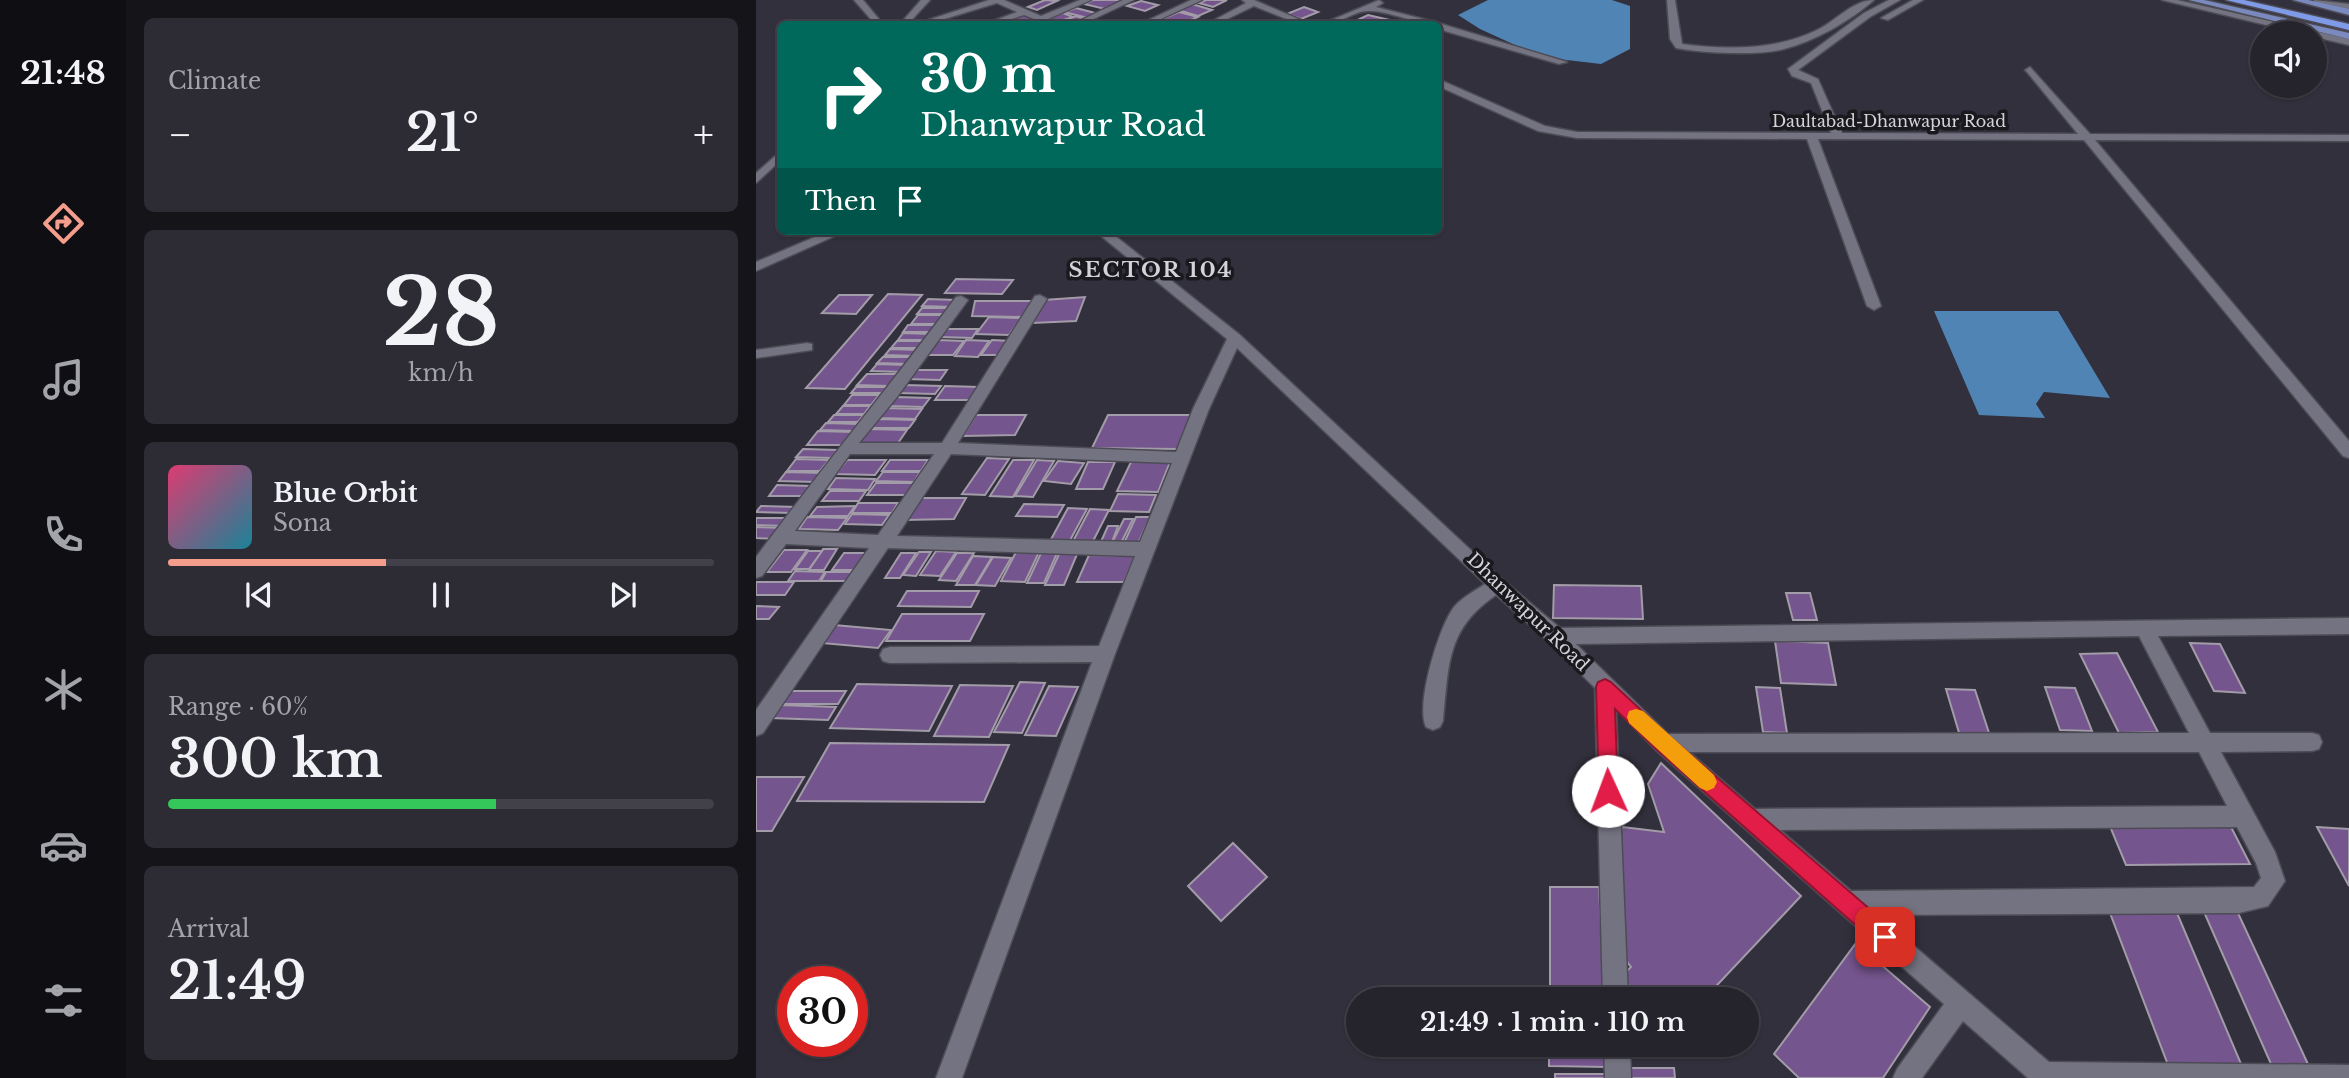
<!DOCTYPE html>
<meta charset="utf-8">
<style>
body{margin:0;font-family:"Libre Baskerville",serif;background:#2d2c35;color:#f1f3f6;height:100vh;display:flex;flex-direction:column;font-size:26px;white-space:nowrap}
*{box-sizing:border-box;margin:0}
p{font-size:23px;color:#a3a4aa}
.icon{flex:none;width:38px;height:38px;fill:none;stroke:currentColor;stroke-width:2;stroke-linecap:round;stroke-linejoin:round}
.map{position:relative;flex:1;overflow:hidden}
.drawer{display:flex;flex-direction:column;gap:18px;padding:18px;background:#141419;width:630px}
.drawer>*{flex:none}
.banner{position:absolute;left:21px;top:21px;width:665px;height:214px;border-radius:10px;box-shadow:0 2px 5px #0004,0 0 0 2px #424149;background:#00695c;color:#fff;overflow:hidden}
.fabs{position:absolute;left:1494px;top:21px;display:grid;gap:14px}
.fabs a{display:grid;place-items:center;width:77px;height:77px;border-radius:50%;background:#25242d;box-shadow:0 2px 5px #0004,0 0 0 2px #424149;font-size:35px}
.speed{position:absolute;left:21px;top:966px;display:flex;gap:14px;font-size:35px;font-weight:700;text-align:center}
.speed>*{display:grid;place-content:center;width:91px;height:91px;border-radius:50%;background:#25242d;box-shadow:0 2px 5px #0004,0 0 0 2px #424149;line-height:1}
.speed .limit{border:10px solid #d22;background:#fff;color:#111}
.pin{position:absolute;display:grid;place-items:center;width:60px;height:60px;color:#fff;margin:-30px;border-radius:14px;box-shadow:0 4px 10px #0006}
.me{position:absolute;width:77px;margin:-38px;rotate:358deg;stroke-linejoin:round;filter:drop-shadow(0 0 5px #0008)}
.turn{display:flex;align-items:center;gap:24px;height:147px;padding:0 28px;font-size:32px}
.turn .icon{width:91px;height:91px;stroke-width:2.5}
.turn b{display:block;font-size:49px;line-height:60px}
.then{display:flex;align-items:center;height:66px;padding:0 28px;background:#0003;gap:14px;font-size:26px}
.big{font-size:52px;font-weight:600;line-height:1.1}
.drawer .widget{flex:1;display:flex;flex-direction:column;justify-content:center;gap:10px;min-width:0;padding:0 24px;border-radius:10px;background:#2d2c35}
.drawer .dial{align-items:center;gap:0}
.dial b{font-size:91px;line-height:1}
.song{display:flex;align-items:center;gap:21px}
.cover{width:84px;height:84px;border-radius:10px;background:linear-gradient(135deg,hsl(340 70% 55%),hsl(190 70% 35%))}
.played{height:7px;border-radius:4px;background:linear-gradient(90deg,#f49d8c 40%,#424149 40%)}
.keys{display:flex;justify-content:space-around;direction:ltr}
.heat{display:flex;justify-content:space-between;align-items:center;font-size:38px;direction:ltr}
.charge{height:10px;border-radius:5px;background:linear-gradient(90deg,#34c759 60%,#424149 0)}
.trip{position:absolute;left:590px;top:987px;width:413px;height:70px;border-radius:35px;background:#25242d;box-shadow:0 2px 5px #0004,0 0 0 2px #424149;font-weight:600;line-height:70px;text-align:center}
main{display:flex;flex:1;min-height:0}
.tabs{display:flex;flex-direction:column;width:126px;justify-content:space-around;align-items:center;background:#0f0e12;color:#a3a4aa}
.tabs .icon{width:49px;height:49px}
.tabs .selected{color:#f49d8c}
.tabs b{font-size:32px;color:#f1f3f6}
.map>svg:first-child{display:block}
.water{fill:#5084b5}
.building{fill:#75558d;stroke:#a29ba8;stroke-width:2}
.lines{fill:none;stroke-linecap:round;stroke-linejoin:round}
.minor-casing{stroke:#4d4c56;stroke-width:3}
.major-casing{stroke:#4d4c56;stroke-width:3}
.highway-casing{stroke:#4d4c56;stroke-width:3}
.minor{fill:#747381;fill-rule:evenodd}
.major{fill:#7b8abe;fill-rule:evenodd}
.highway{fill:#7f9ae6;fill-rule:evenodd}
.route{fill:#e11d48;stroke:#92132f;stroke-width:2}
.slow{fill:#f59e0b}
.labels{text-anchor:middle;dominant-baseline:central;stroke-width:7;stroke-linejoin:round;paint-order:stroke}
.far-street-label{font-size:16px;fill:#d3d3da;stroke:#19191e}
.street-label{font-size:18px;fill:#d3d3da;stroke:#19191e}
.far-district-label{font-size:21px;font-weight:bold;letter-spacing:2px;fill:#d3d3da;stroke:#19191e}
</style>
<main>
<nav class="tabs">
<b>21:48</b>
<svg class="icon selected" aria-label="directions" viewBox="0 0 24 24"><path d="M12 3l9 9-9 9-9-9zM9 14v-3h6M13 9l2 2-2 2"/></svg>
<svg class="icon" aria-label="music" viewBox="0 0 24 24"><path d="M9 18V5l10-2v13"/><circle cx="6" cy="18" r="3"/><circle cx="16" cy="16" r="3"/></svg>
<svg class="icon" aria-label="phone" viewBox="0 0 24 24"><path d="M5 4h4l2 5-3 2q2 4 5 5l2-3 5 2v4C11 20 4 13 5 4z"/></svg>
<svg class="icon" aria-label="climate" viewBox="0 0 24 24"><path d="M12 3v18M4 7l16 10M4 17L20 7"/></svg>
<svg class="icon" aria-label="car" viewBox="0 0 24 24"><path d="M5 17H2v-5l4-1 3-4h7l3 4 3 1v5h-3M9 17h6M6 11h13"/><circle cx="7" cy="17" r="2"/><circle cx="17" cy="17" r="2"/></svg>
<svg class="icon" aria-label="filters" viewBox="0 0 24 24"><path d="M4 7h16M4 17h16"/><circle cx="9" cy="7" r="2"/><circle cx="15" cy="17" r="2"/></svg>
</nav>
<section class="drawer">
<div class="widget"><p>Climate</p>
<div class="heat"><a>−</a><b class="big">21°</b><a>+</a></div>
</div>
<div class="widget dial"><b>28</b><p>km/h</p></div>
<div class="widget">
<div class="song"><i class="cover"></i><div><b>Blue Orbit</b><p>Sona</p></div></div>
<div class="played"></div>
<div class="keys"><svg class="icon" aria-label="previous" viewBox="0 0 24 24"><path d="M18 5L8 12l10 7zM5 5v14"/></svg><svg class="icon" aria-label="pause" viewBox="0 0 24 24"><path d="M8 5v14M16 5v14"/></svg><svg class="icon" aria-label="next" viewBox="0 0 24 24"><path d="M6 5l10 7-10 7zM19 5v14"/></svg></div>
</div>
<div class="widget"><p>Range · 60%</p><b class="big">300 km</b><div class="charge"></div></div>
<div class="widget"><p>Arrival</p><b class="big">21:49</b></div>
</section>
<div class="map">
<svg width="1593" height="1078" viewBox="0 0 1593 1078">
<rect width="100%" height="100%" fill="#31303c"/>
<g class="water">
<path d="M732 0H856L874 6V49L845 64 785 57 724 29 702 15Z"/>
<path d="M1178 311H1302L1354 398 1288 392 1280 404 1289 418 1223 415Z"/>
</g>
<g class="building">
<path d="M289 0 301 1 281 10 272 7Z"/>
<path d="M337 0H364L368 1 349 9 328 4Z"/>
<path d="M450 0H471L457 7 443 3Z"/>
<path d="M385 1 402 5 389 11 371 6Z"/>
<path d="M436 4 456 10 442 16 422 10Z"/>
<path d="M548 7 562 12 545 19 531 14Z"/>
<path d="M320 8 343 14 332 18 308 12Z"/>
<path d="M423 12 442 17 425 24 406 19Z"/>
<path d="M307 13 317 17 298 23 289 19Z"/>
<path d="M268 14 283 20 267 24 254 19Z"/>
<path d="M612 15 651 24H593Z"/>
<path d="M320 16 329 19 315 24H300Z"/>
<path d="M200 279 257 280 246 294 189 293Z"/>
<path d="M132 294 166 295 89 389 50 388Z"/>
<path d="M83 295H116L100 314 66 313Z"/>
<path d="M329 297 320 321 277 323 288 300Z"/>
<path d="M172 299 200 300 195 307 166 306Z"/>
<path d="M219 301H278L268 317 216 316Z"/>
<path d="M166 308H194L189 314H161Z"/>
<path d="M162 315H190L183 324H155Z"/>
<path d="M233 317 265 318 253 335 220 334Z"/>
<path d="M152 325H181L175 332H147Z"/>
<path d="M190 329H222L216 338 184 337Z"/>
<path d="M147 333 175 334 170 340H142Z"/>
<path d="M181 340 208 341 197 355H169Z"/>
<path d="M210 340 233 341 222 357 199 356Z"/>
<path d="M236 340 253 341 243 355H225Z"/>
<path d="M141 341H170L165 348H135Z"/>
<path d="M134 349 164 350 159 356 129 355Z"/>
<path d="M127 357H157L152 364 121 363Z"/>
<path d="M121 364 151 365 146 372 115 371Z"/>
<path d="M158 370H191L184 380 151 379Z"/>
<path d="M111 374H142L133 386 101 385Z"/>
<path d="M149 385 185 386 179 394 143 393Z"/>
<path d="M189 386 223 387 214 400H179Z"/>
<path d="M100 387H131L126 393H95Z"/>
<path d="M96 395H123L115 405H88Z"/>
<path d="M140 397 174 398 167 407 133 406Z"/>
<path d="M87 406H114L108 414H80Z"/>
<path d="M130 408 166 409 159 419 123 418Z"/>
<path d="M78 415H108L102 422H72Z"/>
<path d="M220 415H270L259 435 207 436Z"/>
<path d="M352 415H436L423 449 336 448Z"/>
<path d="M123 419 159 420 153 428H116Z"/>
<path d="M70 423 103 424 98 431 64 430Z"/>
<path d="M114 429 151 430 140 446 101 445Z"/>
<path d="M62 431 98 432 88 445H51Z"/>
<path d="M47 449 82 450 75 458 40 457Z"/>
<path d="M231 458 253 459 229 495 206 494Z"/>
<path d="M40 459 73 460 64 471H31Z"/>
<path d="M91 460H130L119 475 80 474Z"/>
<path d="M134 460H172L165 471H126Z"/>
<path d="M257 460H278L257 497 234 496Z"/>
<path d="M281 460 298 461 277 497 259 496Z"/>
<path d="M302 461 328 463 315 484 288 481Z"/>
<path d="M332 462H359L347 489H320Z"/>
<path d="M375 462H414L402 492 361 491Z"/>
<path d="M30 472 66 473 59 482 23 481Z"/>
<path d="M127 472H164L158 482 120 481Z"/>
<path d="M80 478 119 479 112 490 72 489Z"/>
<path d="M120 483H158L150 495H111Z"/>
<path d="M21 485 56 486 48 496H13Z"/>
<path d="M74 491H110L103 501H66Z"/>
<path d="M362 494 400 495 393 512 354 511Z"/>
<path d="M162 498H210L198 519 148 520Z"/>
<path d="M102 503H142L136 513H96Z"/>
<path d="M268 504 308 505 301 517 260 516Z"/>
<path d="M5 506 41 507 36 513 0 512Z"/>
<path d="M99 506 92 516H54L61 507Z"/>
<path d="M312 508 331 509 312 544 293 543Z"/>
<path d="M334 509 353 510 335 545H315Z"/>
<path d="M96 514 133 515 126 525 89 524Z"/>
<path d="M51 517 91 518 82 530 43 529Z"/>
<path d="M380 517H394L381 546 367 545Z"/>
<path d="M0 518H34L28 526 0 525Z"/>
<path d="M368 519H377L364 545H355Z"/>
<path d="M352 526H362L354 547 343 546Z"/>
<path d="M0 527 28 528 19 539 0 538Z"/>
<path d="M67 549H81L68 570H53Z"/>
<path d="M28 550H51L35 572H11Z"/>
<path d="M52 551H66L53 569H39Z"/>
<path d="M180 551 200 552 184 576 164 575Z"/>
<path d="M286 551H302L288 583H271Z"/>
<path d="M163 552H175L160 576 147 575Z"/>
<path d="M260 552H283L269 582 245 581Z"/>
<path d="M304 552H322L308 585H289Z"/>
<path d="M88 553H110L98 570H76Z"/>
<path d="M145 553H160L144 578H129Z"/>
<path d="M201 553H218L200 581 183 580Z"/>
<path d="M333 555 379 556 368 582H321Z"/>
<path d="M217 556 236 557 219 585H200Z"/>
<path d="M237 557 255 558 239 586 220 585Z"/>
<path d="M39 571 69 572 63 581H32Z"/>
<path d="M70 572H97L92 581H65Z"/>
<path d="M0 582H38L29 595H0Z"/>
<path d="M798 585 885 586 887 619 797 618Z"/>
<path d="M151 591H223L215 607 142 606Z"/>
<path d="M1030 593H1054L1061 620H1037Z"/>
<path d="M0 606 23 607 13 619H0Z"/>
<path d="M146 614H228L214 641H130Z"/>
<path d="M78 625 135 630 122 648 65 643Z"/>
<path d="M1019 641 1072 643 1080 685 1025 683Z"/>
<path d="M1434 643 1464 644 1489 693 1458 691Z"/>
<path d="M1361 653 1402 732 1363 733 1324 654Z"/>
<path d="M264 682 289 683 266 733 238 732Z"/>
<path d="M101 684 196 686 173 731 74 728Z"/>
<path d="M204 685 257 686 233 737 178 736Z"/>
<path d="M293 686 322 687 300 736 269 735Z"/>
<path d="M1000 687 1024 688 1031 733 1007 732Z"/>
<path d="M1289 687 1319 688 1336 731 1304 730Z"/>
<path d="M1190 689 1219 690 1234 736H1204Z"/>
<path d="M33 691H90L82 704H25Z"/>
<path d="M24 705 80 707 72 720 15 718Z"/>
<path d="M74 743 253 745 228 802 41 801Z"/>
<path d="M905 763 1045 896 948 999H885L865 977 875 967 860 948 861 837 867 827 908 832 892 784Z"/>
<path d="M0 777H48L16 831H0Z"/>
<path d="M1473 823 1494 864 1370 865 1353 824Z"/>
<path d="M1561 827 1593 829V886Z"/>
<path d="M477 843 511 877 465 921 432 886Z"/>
<path d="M794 887H843L848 986 794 987Z"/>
<path d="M1448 912 1482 913 1557 1075 1519 1073Z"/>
<path d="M1354 913H1421L1491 1078H1417Z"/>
<path d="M1100 943 1174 1007 1127 1078H1043L1018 1054Z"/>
<path d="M794 994 849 995V999H794Z"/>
<path d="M793 1045H851V1067L793 1066Z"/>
<path d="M872 1068H918L919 1078H873Z"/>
<rect x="799" y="1074" width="53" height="4"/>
</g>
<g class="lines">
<defs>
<g id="minor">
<path d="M98 0H107L127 24H119Z"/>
<path d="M165 0H174L152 24H144Z"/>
<path d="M233 0H248L285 16 324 0H335L292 19 301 24H291L268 15 240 24H229L261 12 241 3 172 24H160Z"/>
<path d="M367 0H378L327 24H317Z"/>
<path d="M435 0H446L394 24H384Z"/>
<path d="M486 0H498L554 24H543L498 6 461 24H451L490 3Z"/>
<path d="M623 0 627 3 620 7 679 22 811 62 803 64 682 29V24C658 24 631 10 612 11 596 11 583 26 566 24Z"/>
<path d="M911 0H919L926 44C970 50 1021 50 1061 30 1080 21 1097 0 1118 0 1094 21 1059 41 1028 49 1004 56 945 53 920 48L914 39Z"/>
<path d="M1133 0H1144L1114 17 1042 70 1062 79 1086 133 1322 134 1271 72 1269 70 1274 67 1334 134 1593 135V141L1339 140 1593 441V458L1587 456 1328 140 1062 139 1125 306 1118 310 1111 306 1051 139 821 138 782 131 682 86V79L789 126 821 132 1075 133 1055 83 1036 76 1032 69 1108 13Z"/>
<path d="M1157 0H1167L1132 20 1125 18Z"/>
<path d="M1406 0H1421L1593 39V45L1559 37V33H1544Z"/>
<path d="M1558 0 1593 4V10L1559 2Z"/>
<path d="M24 152V161L0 183V173Z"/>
<path d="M73 231H90L0 271V262Z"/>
<path d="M339 231H353L484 335 747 580 804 628 1593 618V634L1402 636 1454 733H1556L1563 735 1566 742 1563 749 1556 751 1465 752 1519 852 1529 881 1512 906 1483 913 1122 915 1293 1062 1593 1065V1078H1272L1207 1021 1166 1078H1137L1141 1069 1188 1004 900 750 860 709 872 999H847L839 688 793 642 740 595C690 629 693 665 687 721L684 727 677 730 670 727C659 705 683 626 698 607 706 597 719 591 729 584L481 348 453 409 359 654 206 1078H180L336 662 134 663 127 661 124 655 127 649 134 647 343 646 379 556 132 548 7 733 0 736V710L113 548 30 544 6 576 0 578V557C65 469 135 385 200 297L205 296 212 300 141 397 103 443H186L279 296 284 295 291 299 202 443 420 452 437 409 471 339ZM94 454H178L122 535 39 531ZM195 454 416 463 384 542 141 536ZM1383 636 1433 733 912 734 820 644ZM933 752H1443L1471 806 999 809ZM1481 827 1500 863 1505 878 1498 887 1095 891 1024 830Z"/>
<path d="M51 343 56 344V350L0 358V350Z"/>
<path d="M848 1045H874L875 1078H849Z"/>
</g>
<g id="major">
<path d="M1433 0H1448L1593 33V39Z"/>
<path d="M1537 0H1552L1593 9V15Z"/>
</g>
<path id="highway" d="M1470 0H1488L1593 24V30Z"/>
</defs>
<use href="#minor" class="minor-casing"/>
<use href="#major" class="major-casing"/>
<use href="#highway" class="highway-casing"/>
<use href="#minor" class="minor"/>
<use href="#major" class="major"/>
<use href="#highway" class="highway"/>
</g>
<path class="route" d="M849 679 855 682 914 737 1137 929 1140 937 1137 944 1129 948 1121 944 900 749 859 709 862 791 859 798 852 800 845 798 843 791 840 687 842 682Z"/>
<path class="slow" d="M880 709 887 711 958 775 961 782 958 788 951 791 944 788 873 723 871 717 873 711Z"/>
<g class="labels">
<g class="far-street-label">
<text x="1133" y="121">Daultabad-Dhanwapur Road</text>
</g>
<g class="street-label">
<text transform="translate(772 612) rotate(44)">Dhanwapur Road</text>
</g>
<g class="far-district-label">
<text x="395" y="270">SECTOR 104</text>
</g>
</g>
</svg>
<div class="fabs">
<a><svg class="icon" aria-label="sound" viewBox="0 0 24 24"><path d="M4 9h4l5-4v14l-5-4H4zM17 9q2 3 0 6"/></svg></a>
</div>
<div class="speed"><div class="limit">30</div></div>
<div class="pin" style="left:1129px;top:937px;background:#d93025"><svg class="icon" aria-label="arrive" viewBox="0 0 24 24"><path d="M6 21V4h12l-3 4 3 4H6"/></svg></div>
<svg class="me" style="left:852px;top:791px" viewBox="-20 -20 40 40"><circle r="19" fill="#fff"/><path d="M0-13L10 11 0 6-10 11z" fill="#e11d48"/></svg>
<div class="trip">21:49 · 1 min · 110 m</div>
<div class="banner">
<div class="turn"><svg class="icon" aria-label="right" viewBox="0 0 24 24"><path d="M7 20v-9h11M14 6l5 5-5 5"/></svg><div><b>30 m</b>Dhanwapur Road</div></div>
<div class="then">Then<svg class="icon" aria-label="arrive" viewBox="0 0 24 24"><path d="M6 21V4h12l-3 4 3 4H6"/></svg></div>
</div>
</div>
</main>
